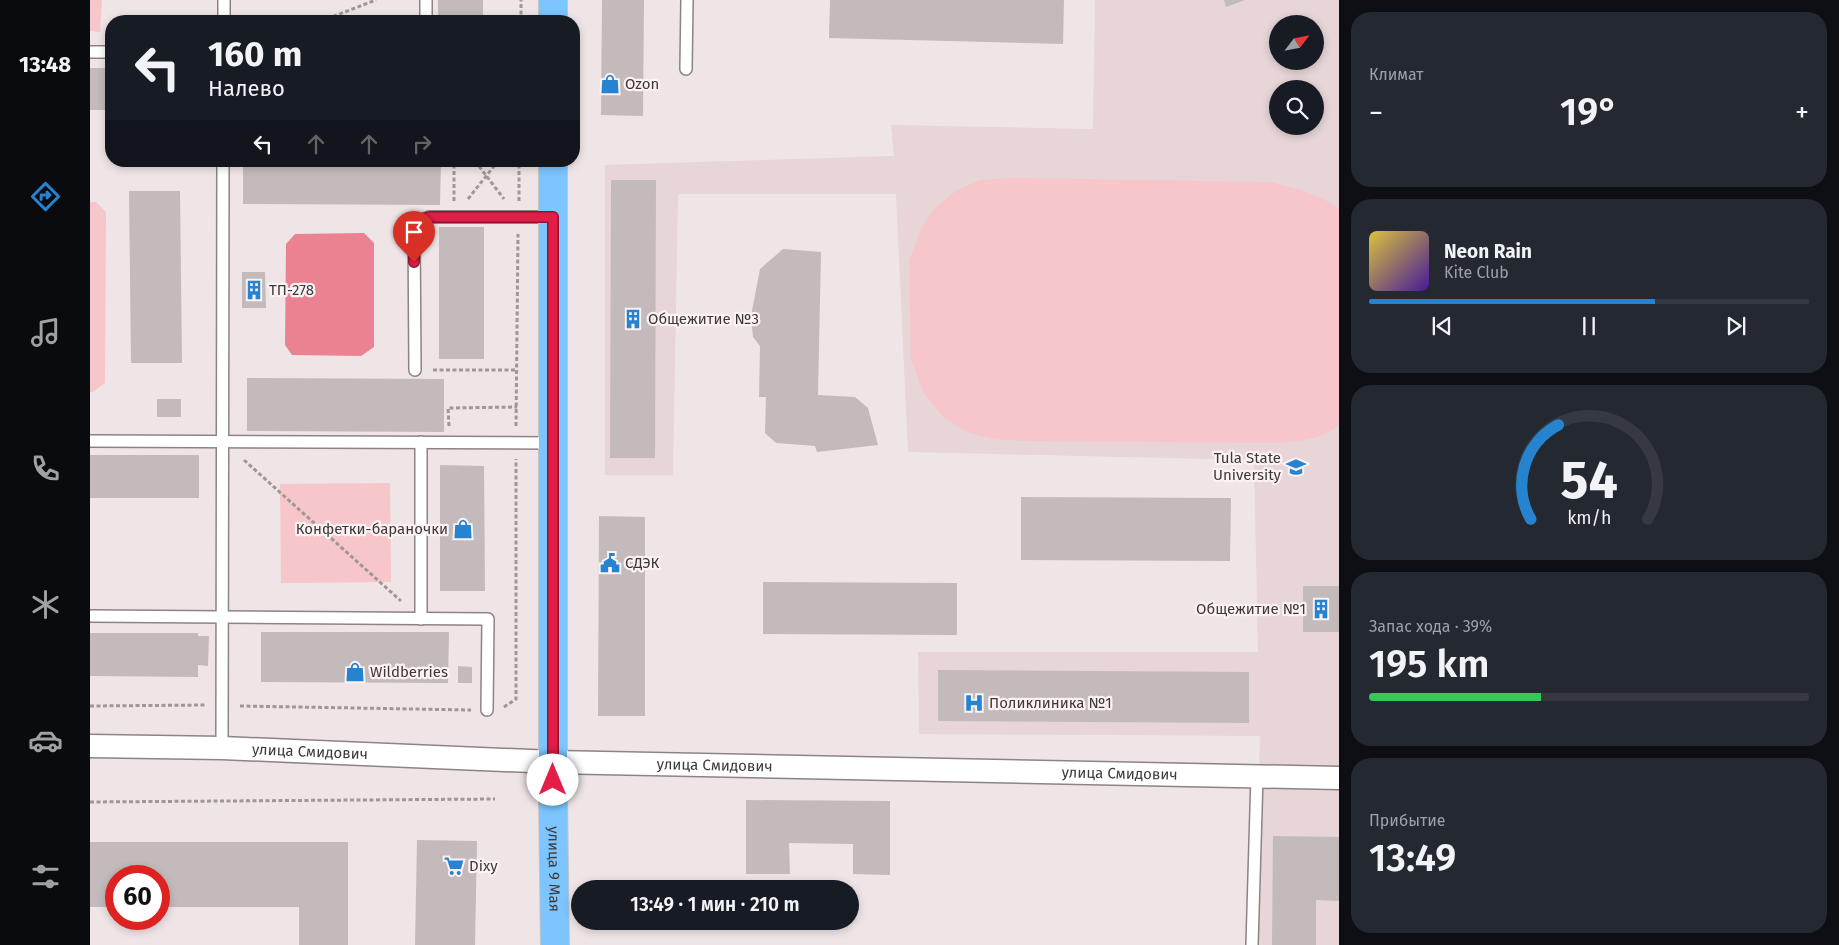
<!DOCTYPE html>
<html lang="ru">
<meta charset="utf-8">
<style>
body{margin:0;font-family:"Fira Sans",sans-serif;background:#242831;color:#f1f3f6;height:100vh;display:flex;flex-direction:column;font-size:19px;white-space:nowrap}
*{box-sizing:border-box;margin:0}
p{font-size:16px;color:#9ea1a6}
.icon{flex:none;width:28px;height:28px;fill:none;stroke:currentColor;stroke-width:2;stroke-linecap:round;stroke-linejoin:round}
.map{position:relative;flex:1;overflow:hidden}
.details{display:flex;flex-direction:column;gap:12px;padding:12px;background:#0d0f14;width:500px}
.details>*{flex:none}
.top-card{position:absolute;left:15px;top:15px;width:475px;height:152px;border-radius:20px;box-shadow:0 2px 8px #0003;background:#171b24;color:#f1f3f6;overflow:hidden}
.needle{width:32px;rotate:58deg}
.controls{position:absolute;left:1179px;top:15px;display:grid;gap:10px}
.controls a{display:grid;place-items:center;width:55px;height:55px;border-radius:50%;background:#171b24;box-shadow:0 2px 8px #0003;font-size:25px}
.speed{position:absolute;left:15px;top:865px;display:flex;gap:10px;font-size:25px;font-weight:700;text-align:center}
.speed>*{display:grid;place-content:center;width:65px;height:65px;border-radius:50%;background:#171b24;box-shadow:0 2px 8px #0003;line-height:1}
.speed .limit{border:8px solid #d22;background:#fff;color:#111}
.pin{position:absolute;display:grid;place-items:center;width:42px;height:42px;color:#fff;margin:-51px -21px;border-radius:50% 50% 50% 0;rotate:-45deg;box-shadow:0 0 5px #0007}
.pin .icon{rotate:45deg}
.me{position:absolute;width:55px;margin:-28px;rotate:0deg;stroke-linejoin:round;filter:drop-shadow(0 0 4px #0008)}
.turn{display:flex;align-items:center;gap:18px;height:105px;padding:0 20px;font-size:22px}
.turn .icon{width:65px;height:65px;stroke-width:2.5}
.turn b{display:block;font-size:35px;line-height:42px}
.lanes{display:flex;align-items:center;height:48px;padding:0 20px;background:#0003;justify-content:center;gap:25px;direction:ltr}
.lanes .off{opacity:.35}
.big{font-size:38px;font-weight:600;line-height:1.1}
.details .widget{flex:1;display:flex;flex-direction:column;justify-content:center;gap:8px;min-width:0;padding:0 18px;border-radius:20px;background:#242831}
.details .dial{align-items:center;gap:0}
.dial svg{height:130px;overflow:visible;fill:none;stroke:#363941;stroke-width:7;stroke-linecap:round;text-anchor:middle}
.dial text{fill:#f1f3f6;stroke:none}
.song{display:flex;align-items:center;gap:15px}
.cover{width:60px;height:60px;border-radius:8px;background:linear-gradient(135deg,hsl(50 70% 55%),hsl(260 70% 35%))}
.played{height:5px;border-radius:2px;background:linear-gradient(90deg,#2683d0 65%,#363941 65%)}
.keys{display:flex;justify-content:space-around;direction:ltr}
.heat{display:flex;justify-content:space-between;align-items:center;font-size:28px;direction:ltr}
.charge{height:8px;border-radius:4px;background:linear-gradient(90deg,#34c759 39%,#363941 0)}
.trip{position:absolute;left:481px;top:880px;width:288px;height:50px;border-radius:25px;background:#171b24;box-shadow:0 2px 8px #0003;font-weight:600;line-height:50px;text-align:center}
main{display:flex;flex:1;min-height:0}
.tab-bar{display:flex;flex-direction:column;width:90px;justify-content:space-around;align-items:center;background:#090b0e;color:#9ea1a6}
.tab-bar .icon{width:35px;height:35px}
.tab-bar .active{color:#2683d0}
.tab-bar b{font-size:22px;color:#f1f3f6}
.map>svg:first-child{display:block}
.built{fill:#e7d5d7;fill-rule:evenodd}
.green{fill:#f6c6cb}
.forest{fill:#eb8292}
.building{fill:#c3babb}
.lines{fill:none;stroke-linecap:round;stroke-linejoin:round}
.service-casing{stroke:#8c8384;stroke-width:14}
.minor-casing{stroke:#8c8384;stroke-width:25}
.primary-casing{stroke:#c5c4c4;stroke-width:30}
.path{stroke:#9e9797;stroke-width:3;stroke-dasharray:4 2.5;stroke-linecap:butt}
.service{stroke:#fff;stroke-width:11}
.minor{stroke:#fff;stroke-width:22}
.primary{stroke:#7cc5ff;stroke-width:28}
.route-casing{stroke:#92132f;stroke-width:12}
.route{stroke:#e11d48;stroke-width:9}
.labels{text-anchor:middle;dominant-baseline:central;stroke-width:4.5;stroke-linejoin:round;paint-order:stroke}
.poi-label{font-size:15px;fill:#3d3939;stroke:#fcf2f3;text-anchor:start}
.street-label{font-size:15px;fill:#3d3939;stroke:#fcf2f3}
</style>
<main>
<nav class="tab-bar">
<b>13:48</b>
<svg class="icon active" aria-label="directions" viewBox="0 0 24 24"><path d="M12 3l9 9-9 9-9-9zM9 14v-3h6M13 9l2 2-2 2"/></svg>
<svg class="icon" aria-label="music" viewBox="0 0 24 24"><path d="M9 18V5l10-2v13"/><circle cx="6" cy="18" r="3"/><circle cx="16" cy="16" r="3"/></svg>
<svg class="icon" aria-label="phone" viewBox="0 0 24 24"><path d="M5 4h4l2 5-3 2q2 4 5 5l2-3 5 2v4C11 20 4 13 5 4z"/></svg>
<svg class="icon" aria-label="climate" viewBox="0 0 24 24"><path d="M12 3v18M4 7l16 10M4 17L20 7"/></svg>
<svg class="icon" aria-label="car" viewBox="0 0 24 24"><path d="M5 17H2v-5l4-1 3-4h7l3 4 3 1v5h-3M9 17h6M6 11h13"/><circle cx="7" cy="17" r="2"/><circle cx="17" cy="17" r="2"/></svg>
<svg class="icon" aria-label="filters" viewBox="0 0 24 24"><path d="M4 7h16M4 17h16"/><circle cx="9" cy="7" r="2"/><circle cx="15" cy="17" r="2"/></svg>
</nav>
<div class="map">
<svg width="1249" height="945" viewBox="0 0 1249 945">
<rect width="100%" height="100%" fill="#efe5e6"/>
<path class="built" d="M1005 0H1249V945H1165L1170 736 829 734 828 652H1168L1164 460 818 452 806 194H588L583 475H515V165L804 156 801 125 1003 129ZM1188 24H1225V61H1188ZM1188 89H1225V126H1188Z"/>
<g class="green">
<path d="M0 0H12L10 32 0 31Z"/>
<path d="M918 178 1180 182C1205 188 1228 193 1249 209V425C1231 440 1209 441 1187 443L935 441 903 439 877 432 854 418 833 392 821 359 819 261 831 228 846 207 867 190 891 180Z"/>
<path d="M0 202H6L16 212 15 383 3 392H0Z"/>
<path d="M300 483 301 582 191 583 190 484Z"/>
</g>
<path class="forest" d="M274 233 284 243V347L271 356 202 355 195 345 196 244 205 234Z"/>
<g class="building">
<rect x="348" y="0" width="45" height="21"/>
<path d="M512 0H554L553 116 511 115Z"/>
<path d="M740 0H974L973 44 739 38Z"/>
<path d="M1134 0H1155L1136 7Z"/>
<rect x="0" y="68" width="21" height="42"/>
<path d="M153 161H351L350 205 153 204Z"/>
<path d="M521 180H566L565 458H520Z"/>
<path d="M39 191H90L92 363H41Z"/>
<rect x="349" y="227" width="45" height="132"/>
<path d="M693 249 731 252 728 395 765 397 778 408 788 445 727 452 725 446 686 443 675 433 676 397H669L670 346 663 337 661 316 670 269Z"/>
<path d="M152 272H175L176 308H152Z"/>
<path d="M157 378 354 379V432L157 431Z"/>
<rect x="67" y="399" width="24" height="18"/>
<rect x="0" y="455" width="109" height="43"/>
<path d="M350 465 394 466 395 591H350Z"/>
<path d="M931 497 1141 498 1140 561 931 560Z"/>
<path d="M509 516 555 517V716H508Z"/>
<path d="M673 582 867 583V635L673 634Z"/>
<rect x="1213" y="586" width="36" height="46"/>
<path d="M171 632H359L358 683 171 682Z"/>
<path d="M0 633H108V636H119L118 666 108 665V677L0 676Z"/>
<path d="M368 666 382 667V683H368Z"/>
<path d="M848 670 1159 672V723L848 721Z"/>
<path d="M656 800 800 801V875L763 874V844L699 843 700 874H656Z"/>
<path d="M1183 836 1249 837V901L1226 900V945H1182Z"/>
<path d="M327 840 387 841 385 945H325Z"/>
<path d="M0 842H258V945H209V907H69V876H26V907H0Z"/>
</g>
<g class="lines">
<defs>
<g id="service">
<path d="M134 21V0"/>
<path d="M336 21V0"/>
<path d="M0 52H21"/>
<path d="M596 69 597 0"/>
<path d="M325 370 324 226 331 220 339 217H463"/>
<path d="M0 441 463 443"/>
<path d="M331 442V619"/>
<path d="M0 616 398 619 397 710"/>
<path d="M132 748 133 161"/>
<path d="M1162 945 1167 776"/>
</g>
<g id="minor">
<path id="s1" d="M0 746 132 748 463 762 1249 778"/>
</g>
<g id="primary">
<path d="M463 0V21"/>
<path id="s2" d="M463 161V799L465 945"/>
</g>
</defs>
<use href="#service" class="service-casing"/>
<use href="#minor" class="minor-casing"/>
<use href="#primary" class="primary-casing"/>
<g class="path">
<path d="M231 21 286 0"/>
<path d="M431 21V0"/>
<path d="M385 161 414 199"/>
<path d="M378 199 408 161"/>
<path d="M364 201V161"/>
<path d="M429 201V161"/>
<path d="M343 370H427"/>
<path d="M359 426 358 408 427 407"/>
<path d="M426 426 428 234"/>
<path d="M154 460 311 601"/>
<path d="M0 706 116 705"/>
<path d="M150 706 381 710"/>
<path d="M414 707 426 699V459"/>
<path d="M0 802 405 799"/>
</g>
<use href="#service" class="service"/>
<use href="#minor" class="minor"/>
<use href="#primary" class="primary"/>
</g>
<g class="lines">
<defs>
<path id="route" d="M324 262V226L331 220 339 217H463V780"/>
</defs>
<use href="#route" class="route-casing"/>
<use href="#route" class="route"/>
</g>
<defs>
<symbol id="shop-bare" viewBox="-9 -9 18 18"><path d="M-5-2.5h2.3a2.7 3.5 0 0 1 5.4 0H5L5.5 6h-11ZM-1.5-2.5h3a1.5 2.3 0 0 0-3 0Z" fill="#2683d0" stroke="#fcf2f3" stroke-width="2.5" paint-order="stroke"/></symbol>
<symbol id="building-bare" viewBox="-9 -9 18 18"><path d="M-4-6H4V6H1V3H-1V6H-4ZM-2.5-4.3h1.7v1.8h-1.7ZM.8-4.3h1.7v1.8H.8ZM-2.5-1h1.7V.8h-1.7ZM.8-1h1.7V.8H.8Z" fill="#2683d0" stroke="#fcf2f3" stroke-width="2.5" paint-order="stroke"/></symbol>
<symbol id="university-bare" viewBox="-9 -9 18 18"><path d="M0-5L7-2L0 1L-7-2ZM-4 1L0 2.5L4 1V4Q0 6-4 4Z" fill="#2683d0" stroke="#fcf2f3" stroke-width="2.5" paint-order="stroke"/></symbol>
<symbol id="civic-bare" viewBox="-9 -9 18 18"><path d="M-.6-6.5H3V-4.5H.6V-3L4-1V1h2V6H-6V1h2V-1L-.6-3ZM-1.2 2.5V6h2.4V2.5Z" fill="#2683d0" stroke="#fcf2f3" stroke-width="2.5" paint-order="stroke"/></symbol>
<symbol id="hospital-bare" viewBox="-9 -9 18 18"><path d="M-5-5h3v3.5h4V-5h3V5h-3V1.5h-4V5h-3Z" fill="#2683d0" stroke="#fcf2f3" stroke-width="2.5" paint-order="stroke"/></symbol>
<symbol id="supermarket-bare" viewBox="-9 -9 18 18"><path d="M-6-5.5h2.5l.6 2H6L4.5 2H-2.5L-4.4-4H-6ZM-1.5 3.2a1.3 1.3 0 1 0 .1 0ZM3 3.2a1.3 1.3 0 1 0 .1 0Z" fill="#2683d0" stroke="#fcf2f3" stroke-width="2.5" paint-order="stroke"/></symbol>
</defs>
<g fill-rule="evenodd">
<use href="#shop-bare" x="506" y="70" width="28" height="28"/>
<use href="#building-bare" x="150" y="276" width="28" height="28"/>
<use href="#building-bare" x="529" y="305" width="28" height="28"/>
<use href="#university-bare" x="1192" y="453" width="28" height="28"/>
<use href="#shop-bare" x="359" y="515" width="28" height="28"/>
<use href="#civic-bare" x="506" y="549" width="28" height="28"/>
<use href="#building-bare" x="1217" y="595" width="28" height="28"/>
<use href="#shop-bare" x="251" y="658" width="28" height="28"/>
<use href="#hospital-bare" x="870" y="689" width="28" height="28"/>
<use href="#supermarket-bare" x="350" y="852" width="28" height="28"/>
</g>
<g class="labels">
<g class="poi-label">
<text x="535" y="84">Ozon</text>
<text x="179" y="290">ТП-278</text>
<text x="558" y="319">Общежитие №3</text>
<text x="1191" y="458" text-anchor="end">Tula State<tspan x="1191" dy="17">University</tspan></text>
<text x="358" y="529" text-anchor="end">Конфетки-бараночки</text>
<text x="535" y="563">СДЭК</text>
<text x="1216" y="609" text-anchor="end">Общежитие №1</text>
<text x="280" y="672">Wildberries</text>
<text x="899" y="703">Поликлиника №1</text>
<text x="379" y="866">Dixy</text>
</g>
<g class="street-label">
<text stroke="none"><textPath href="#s1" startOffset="220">улица Смидович</textPath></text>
<text stroke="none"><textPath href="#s1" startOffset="625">улица Смидович</textPath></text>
<text stroke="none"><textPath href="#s1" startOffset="1030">улица Смидович</textPath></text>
<text stroke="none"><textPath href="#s2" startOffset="708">улица 9 Мая</textPath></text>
</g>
</g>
</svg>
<div class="controls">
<a><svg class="needle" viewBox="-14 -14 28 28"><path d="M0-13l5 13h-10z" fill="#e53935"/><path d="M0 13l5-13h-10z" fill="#9ea1a6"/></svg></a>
<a><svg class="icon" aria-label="search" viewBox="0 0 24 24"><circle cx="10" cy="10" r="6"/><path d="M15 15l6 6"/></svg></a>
</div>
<div class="speed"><div class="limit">60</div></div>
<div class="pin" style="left:324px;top:262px;background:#d93025"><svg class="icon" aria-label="arrive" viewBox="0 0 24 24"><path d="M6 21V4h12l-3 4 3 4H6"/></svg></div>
<svg class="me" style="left:463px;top:780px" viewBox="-20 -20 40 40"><circle r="19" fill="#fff"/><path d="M0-13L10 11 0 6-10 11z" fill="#e11d48"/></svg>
<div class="trip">13:49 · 1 мин · 210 m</div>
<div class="top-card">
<div class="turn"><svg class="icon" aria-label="left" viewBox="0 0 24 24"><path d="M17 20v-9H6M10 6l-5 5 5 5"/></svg><div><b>160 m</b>Налево</div></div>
<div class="lanes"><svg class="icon" aria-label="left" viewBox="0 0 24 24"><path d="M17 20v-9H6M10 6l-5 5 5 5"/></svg><svg class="icon off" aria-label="ahead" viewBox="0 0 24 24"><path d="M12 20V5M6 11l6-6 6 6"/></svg><svg class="icon off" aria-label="ahead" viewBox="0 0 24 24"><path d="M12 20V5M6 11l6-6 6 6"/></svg><svg class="icon off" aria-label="right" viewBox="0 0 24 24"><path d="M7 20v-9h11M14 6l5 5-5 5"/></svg></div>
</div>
</div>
<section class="details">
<div class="widget"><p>Климат</p>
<div class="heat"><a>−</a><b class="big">19°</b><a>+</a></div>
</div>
<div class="widget">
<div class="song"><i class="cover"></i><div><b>Neon Rain</b><p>Kite Club</p></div></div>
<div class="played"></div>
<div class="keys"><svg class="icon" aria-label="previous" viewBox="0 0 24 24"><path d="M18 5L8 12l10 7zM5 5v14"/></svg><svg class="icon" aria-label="pause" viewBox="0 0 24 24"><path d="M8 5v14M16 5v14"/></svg><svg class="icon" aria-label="next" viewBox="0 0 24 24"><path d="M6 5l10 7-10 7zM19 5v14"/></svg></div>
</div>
<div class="widget dial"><svg viewBox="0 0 100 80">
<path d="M14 69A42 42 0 1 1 86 69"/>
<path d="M14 69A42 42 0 0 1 31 11" stroke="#2683d0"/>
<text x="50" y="56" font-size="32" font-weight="700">54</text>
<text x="50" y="72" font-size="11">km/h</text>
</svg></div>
<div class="widget"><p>Запас хода · 39%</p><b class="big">195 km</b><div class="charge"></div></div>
<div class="widget"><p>Прибытие</p><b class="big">13:49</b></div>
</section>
</main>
